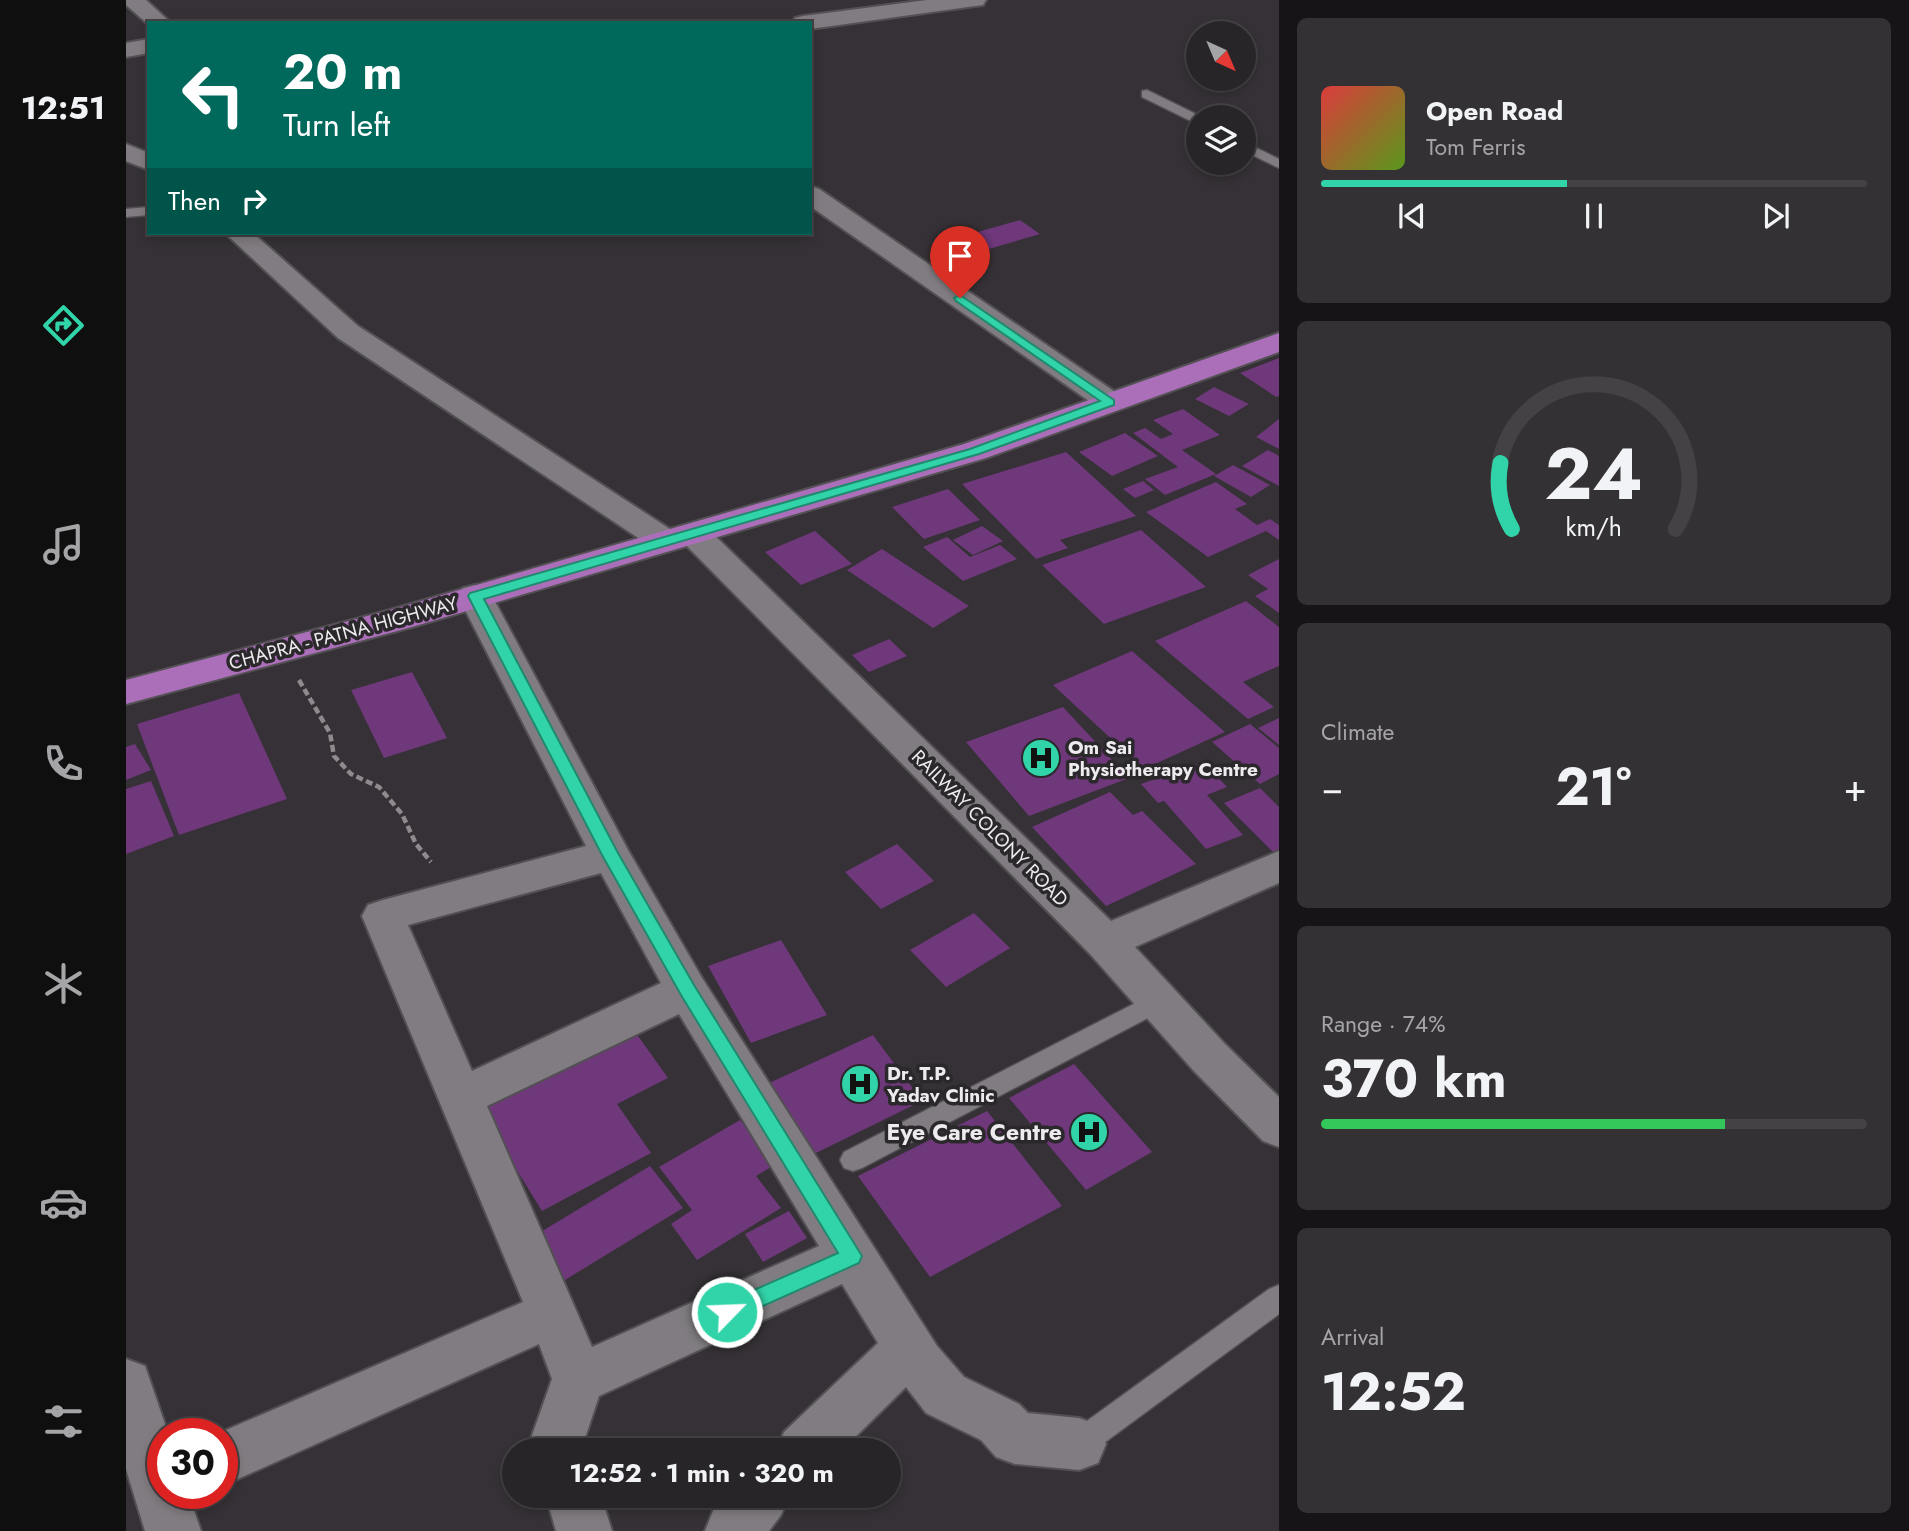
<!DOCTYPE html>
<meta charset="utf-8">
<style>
body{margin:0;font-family:Jost,sans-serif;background:#343134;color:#f1f3f6;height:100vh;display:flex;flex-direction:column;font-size:26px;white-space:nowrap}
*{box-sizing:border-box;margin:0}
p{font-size:23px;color:#a5a5a8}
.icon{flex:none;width:38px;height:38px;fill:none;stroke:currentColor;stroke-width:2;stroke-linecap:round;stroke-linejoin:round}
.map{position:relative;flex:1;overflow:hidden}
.panel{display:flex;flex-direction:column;gap:18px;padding:18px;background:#161416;width:630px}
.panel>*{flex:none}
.guide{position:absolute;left:21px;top:21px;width:665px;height:214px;border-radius:0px;box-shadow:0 4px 10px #0003,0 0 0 2px #444245;background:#00695c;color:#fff;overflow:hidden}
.needle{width:46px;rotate:136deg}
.buttons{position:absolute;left:1060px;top:21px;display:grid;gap:14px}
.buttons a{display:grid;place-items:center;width:70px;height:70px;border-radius:50%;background:#282528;box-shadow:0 4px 10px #0003,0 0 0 2px #444245;font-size:35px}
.speed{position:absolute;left:21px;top:1418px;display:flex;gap:14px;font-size:35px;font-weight:700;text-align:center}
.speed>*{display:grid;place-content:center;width:91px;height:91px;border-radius:50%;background:#282528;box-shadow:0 4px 10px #0003,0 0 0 2px #444245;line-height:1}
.speed .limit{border:10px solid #d22;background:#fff;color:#111}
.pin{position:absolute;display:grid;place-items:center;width:60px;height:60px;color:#fff;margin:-72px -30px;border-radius:50% 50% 50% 0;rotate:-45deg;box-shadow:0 0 7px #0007}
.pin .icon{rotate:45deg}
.me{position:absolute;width:77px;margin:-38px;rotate:66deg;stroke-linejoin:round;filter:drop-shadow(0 0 5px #0008)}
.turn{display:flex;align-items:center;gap:24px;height:147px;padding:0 21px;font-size:32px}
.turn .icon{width:91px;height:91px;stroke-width:2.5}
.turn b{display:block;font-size:49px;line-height:60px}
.then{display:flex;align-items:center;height:66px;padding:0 21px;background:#0003;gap:14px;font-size:26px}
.big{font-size:52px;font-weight:700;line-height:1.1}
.panel .card{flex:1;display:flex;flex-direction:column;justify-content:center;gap:10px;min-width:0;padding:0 24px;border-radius:10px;background:#343134}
.panel .dial{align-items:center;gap:0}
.dial svg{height:182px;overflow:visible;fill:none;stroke:#444245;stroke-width:7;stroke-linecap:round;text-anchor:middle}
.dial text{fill:#f1f3f6;stroke:none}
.song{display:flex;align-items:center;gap:21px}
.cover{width:84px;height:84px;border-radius:10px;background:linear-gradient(135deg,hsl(0 70% 55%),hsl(90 70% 35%))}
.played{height:7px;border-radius:4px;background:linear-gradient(90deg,#31d4a9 45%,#444245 45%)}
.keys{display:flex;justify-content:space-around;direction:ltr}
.heat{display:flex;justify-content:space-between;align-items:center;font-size:38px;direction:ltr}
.charge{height:10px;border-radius:5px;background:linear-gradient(90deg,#34c759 74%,#444245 0)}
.trip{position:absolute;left:376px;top:1438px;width:399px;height:70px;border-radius:35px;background:#282528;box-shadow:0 4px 10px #0003,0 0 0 2px #444245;font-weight:700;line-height:70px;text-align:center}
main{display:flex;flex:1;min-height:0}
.dock{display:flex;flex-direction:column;width:126px;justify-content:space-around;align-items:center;background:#100f10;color:#a5a5a8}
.dock .icon{width:49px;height:49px}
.dock .current{color:#31d4a9}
.dock b{font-size:32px;color:#f1f3f6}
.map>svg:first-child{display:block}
.building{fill:#6e387a}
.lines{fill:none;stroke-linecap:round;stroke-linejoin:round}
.lane-casing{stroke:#535054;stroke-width:3}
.street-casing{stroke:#535054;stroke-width:4}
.secondary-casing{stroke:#535054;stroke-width:4}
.highway-casing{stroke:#535054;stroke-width:4}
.path{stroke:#8e8a8e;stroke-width:4.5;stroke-dasharray:7 3.5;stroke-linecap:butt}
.lane{fill:#807c81;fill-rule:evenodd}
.street{fill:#807c81;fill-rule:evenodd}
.secondary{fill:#807c81;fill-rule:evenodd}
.highway{fill:#ab6eb9;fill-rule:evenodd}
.route{fill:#31d4a9;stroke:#208a6e;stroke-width:2}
.labels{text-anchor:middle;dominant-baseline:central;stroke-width:7;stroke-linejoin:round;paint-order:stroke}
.street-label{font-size:19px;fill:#eeebee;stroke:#2b282c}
.poi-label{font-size:19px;font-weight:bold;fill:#eeebee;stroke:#2b282c;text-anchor:start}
.near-poi-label{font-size:23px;font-weight:bold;fill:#eeebee;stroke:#2b282c;text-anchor:end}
</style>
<main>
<nav class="dock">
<b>12:51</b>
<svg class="icon current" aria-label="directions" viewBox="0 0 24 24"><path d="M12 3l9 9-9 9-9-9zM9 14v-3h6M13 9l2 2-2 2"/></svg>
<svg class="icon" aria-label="music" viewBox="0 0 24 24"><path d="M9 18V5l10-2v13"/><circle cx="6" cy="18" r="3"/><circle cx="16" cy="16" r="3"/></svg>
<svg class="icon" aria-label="phone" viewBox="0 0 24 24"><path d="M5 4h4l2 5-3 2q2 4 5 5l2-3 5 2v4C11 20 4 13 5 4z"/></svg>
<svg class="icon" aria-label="climate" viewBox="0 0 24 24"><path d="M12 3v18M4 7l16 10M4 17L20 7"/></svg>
<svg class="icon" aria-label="car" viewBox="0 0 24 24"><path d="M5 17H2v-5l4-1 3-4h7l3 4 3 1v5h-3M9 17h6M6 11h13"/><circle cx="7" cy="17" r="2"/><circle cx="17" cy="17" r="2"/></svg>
<svg class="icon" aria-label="filters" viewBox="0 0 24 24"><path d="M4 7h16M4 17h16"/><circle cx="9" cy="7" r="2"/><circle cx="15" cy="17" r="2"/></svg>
</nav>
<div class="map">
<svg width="1153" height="1531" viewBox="0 0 1153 1531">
<rect width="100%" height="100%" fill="#353136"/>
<g class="building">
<path d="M894 220 914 234 832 258 813 243Z"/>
<path d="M1153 358V396L1150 397 1114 373Z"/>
<path d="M1088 387 1123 404 1103 416 1069 399Z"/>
<path d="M1057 409 1094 435 1056 450 1090 474 1039 495 1019 479 1052 467 1007 433 1019 428 1035 439 1047 434 1027 420Z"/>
<path d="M1153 419V449L1130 437Z"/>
<path d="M999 433 1032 456 986 476 953 452Z"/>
<path d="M1142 450 1153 456V486L1116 466Z"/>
<path d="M940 452 1010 516 934 540 942 548 910 559 836 484Z"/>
<path d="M1107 465 1144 485 1125 497 1088 476Z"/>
<path d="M1017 481 1028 490 1009 498 997 489Z"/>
<path d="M1090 482 1121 504 1109 509 1131 525 1144 519 1153 525V540L1140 531 1082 557 1020 512Z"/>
<path d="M822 489 854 520 798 539 766 507Z"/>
<path d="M856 526 877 541 847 555 827 540Z"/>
<path d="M1015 530 1080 587 978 624 916 565Z"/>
<path d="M689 531 726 564 675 585 639 552Z"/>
<path d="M821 537 844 557 874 545 891 559 837 581 797 547Z"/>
<path d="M756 549 843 606 807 628 721 570Z"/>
<path d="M1153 559V613L1129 596 1142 589 1122 575Z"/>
<path d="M1120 601 1153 627V666L1117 682 1148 707 1122 719 1029 641Z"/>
<path d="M763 639 781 656 743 672 726 655Z"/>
<path d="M1006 651 1099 732 1018 769 927 685Z"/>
<path d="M286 672 321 738 258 758 225 690Z"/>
<path d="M113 693 161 799 53 835 11 724Z"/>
<path d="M937 707 1003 778 903 816 840 742Z"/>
<path d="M1153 718V745L1132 728Z"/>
<path d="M1124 724 1153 748V774L1134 784 1086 742Z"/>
<path d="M9 744 25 770 0 780V747Z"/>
<path d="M1077 762 1101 787 1081 795 1117 835 1080 849 1038 801 1032 803 1015 784Z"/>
<path d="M25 781 48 836 0 854V789Z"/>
<path d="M1134 788 1153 807V854L1150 855 1098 803Z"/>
<path d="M984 792 1007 815 1016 811 1070 864 980 906 906 827Z"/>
<path d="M771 844 808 881 755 909 719 872Z"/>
<path d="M848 913 884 948 820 987 784 950Z"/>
<path d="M655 940 701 1015 625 1043 582 966Z"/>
<path d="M505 1026 542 1078 491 1104 525 1153 416 1211 350 1104Z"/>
<path d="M747 1035 796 1101 688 1154 641 1084Z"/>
<path d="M948 1064 1026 1152 960 1190 883 1098Z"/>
<path d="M861 1111 936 1206 804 1277 732 1176Z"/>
<path d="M614 1120 650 1164 630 1176 655 1208 571 1260 545 1224 566 1210 533 1167Z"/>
<path d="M524 1166 557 1208 434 1283 403 1239Z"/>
<path d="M663 1211 681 1238 637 1262 619 1234Z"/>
</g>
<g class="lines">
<defs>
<g id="lane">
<path d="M1021 90 1076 117H1073V125L1016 97V91Z"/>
<path d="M1118 142 1153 159V168L1118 151Z"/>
<path d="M23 207V215L0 217V209Z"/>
<path d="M1033 991 1041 994 1045 1001 1041 1008 736 1168 727 1171 718 1168 714 1160 718 1152Z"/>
<path d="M1153 1285V1314L963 1454 953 1458 943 1454 938 1444 943 1434 1143 1289Z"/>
</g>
<g id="street">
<path d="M0 0H20L45 23 23 25 0 5Z"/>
<path d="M23 39V53L0 57V43Z"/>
<path d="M0 144 23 153V170L0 161Z"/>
<path d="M684 186 693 189 995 396 999 402 995 408 984 411 973 408 684 206Z"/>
<path d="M568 524 580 527 985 921 1153 851V883L1009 947 1099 1044 1153 1097V1147L1137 1141 1067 1070 964 954 556 541 551 534 556 527Z"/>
<path d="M349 585 361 588 366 596 502 850 576 978 811 1346 838 1377 893 1404 902 1413 953 1418 972 1425 980 1444 972 1463 953 1470 889 1464 870 1457 855 1440 800 1413 780 1387 715 1451H650L658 1432 752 1343 716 1284 473 1396 457 1444 460 1451H406L403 1444 426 1379 413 1344 96 1486V1433H93L397 1302 236 916 242 905 257 900 460 846 332 596 337 588ZM475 873 535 983 346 1071 282 925ZM553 1014 693 1246 466 1347 361 1106Z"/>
<path d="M0 1359 19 1366 42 1433H37V1493H62L75 1531H19L0 1469Z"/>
<path d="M420 1496H475L486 1531H430Z"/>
<path d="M600 1496H663L655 1515 643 1531H579L587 1511Z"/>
</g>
<g id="secondary">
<path d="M801 0H860L857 5 849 6 684 29V23H666L669 18 677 16Z"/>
<path d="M99 233H127L232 326 550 533 555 540 550 547 538 550 526 547 212 338Z"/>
</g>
<path id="highway" d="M1153 333V352L860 458 286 627 0 704V680L264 610 838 444Z"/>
</defs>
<use href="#lane" class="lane-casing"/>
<use href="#street" class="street-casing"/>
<use href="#secondary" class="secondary-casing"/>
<use href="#highway" class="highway-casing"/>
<path class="path" d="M173 680 204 733 208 756 225 774 253 787 276 814 290 844 305 862"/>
<use href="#lane" class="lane"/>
<use href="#street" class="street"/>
<use href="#secondary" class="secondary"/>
<use href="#highway" class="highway"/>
</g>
<path class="route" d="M834 295 988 400V405L853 454 358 599 492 853 568 985 736 1256 733 1263 601 1322 594 1319 591 1312 594 1305 712 1253 555 995 476 855 342 596 344 593 844 449 974 401 830 301 828 298Z"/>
<defs>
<symbol id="hospital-disc" viewBox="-11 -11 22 22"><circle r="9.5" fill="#31d4a9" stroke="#2b282c"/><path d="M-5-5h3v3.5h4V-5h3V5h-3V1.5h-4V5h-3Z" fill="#111"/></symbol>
</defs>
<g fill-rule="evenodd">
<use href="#hospital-disc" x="893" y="736" width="44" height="44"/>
<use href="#hospital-disc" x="712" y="1062" width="44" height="44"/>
<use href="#hospital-disc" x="941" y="1110" width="44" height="44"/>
</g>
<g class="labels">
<g class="street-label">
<text transform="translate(217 633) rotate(-15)">CHAPRA - PATNA HIGHWAY</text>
<text transform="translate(864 828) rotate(45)">RAILWAY COLONY ROAD</text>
</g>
<g class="poi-label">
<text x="942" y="747">Om Sai<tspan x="942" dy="22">Physiotherapy Centre</tspan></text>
<text x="761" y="1073">Dr. T.P.<tspan x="761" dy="22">Yadav Clinic</tspan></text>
</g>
<g class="near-poi-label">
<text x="936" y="1132">Eye Care Centre</text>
</g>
</g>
</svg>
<div class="buttons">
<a><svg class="needle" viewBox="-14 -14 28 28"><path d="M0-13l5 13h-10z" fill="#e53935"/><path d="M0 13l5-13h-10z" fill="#a5a5a8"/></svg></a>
<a><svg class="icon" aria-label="layers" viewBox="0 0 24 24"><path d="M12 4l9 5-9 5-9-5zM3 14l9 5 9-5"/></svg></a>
</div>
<div class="speed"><div class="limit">30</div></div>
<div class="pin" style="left:834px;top:298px;background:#d93025"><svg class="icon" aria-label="arrive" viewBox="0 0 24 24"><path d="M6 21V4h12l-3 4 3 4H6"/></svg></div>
<svg class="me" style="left:601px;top:1312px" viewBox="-20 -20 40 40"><circle r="17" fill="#31d4a9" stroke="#fff" stroke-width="3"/><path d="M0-11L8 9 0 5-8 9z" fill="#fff"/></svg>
<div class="trip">12:52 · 1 min · 320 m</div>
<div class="guide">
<div class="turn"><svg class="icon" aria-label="left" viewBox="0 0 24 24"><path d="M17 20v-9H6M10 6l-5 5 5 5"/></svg><div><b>20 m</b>Turn left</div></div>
<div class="then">Then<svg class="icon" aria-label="right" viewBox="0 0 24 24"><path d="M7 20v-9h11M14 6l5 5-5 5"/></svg></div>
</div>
</div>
<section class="panel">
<div class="card">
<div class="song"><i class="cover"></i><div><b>Open Road</b><p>Tom Ferris</p></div></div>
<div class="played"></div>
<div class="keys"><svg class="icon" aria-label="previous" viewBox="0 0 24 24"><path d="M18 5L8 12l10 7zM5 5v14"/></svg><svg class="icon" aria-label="pause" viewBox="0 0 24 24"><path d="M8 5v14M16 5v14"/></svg><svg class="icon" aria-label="next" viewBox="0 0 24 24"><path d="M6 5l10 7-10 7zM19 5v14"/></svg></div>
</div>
<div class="card dial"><svg viewBox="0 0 100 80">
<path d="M14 69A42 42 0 1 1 86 69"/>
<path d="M14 69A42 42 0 0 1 9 40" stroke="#31d4a9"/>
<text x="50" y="56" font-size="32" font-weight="700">24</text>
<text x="50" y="72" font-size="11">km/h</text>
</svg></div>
<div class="card"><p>Climate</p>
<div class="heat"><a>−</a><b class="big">21°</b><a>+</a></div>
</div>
<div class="card"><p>Range · 74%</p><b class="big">370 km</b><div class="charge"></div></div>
<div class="card"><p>Arrival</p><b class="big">12:52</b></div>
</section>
</main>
